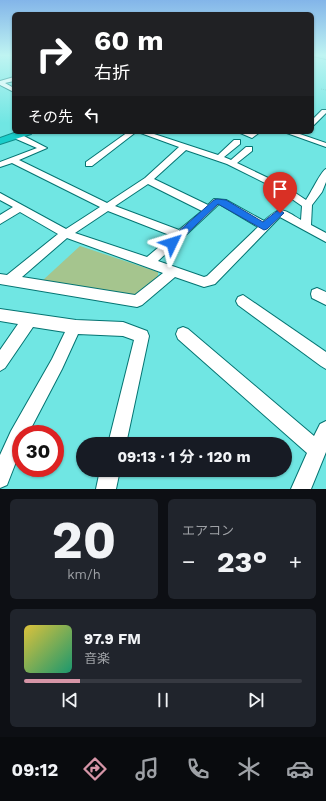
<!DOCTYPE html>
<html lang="ja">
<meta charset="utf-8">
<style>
body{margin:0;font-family:"Work Sans","Noto Sans JP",sans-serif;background:#20242c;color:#f1f3f6;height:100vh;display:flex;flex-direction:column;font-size:15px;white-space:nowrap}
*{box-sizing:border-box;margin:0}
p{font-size:13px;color:#9ea1a6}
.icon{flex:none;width:22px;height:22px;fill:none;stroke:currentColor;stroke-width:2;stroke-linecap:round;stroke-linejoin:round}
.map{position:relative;height:489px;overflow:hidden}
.panel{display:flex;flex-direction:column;gap:10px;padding:10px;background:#0d0f14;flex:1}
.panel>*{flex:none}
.guide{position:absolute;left:12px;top:12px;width:302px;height:122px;border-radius:6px;box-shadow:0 1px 3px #0004;background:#202124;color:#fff;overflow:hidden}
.speed{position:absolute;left:12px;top:425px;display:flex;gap:8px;font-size:20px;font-weight:700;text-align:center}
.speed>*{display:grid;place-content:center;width:52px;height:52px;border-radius:50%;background:#171b24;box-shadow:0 1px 3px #0004;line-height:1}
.speed .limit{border:6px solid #d22;background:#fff;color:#111}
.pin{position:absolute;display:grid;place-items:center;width:34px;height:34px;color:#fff;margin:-41px -17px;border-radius:50% 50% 50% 0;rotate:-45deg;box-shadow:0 0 4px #0007}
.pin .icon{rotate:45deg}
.me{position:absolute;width:44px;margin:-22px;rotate:49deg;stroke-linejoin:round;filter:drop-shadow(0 0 3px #0008)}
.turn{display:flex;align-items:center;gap:14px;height:84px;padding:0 16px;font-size:18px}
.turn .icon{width:52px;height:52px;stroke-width:2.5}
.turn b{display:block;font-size:28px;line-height:34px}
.then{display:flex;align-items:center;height:38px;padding:0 16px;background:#0003;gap:8px;font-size:15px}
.big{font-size:30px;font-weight:700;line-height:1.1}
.panel .card{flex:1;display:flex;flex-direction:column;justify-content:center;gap:6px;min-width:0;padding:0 14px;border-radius:6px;background:#20242c}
.panel .dial{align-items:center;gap:0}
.dial b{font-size:52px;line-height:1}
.song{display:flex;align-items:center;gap:12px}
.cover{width:48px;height:48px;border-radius:6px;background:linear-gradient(135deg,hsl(50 70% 55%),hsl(160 70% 35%))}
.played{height:4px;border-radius:2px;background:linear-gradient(90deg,#d695a7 20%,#363941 20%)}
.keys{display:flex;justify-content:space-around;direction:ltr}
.heat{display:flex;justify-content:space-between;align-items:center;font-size:22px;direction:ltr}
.panel .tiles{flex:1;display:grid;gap:10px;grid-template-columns:1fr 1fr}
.card:last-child{grid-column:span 2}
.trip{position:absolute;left:76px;top:437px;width:216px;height:40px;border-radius:20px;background:#171b24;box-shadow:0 1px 3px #0004;font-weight:700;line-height:40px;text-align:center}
.dock{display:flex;height:64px;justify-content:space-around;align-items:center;background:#090b0e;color:#9ea1a6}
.dock .icon{width:28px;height:28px}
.dock .active{color:#d695a7}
.dock b{font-size:18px;color:#f1f3f6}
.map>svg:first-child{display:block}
.green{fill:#a5c58e}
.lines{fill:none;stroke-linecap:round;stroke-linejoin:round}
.minor-casing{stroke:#047472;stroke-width:2}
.major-casing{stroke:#118d8b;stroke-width:2}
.highway-casing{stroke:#118d8b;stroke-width:2}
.path{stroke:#4ba19e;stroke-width:1;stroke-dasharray:0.5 1.5;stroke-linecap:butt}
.minor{fill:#fff;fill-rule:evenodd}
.major{fill:#76e2e0;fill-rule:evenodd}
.highway{fill:#1acecb;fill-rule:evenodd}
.route{fill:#1a73e8;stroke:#114b97}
</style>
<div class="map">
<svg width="326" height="489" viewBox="0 0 326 489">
<rect width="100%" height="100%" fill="#70e6e3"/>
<path class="green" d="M80 246 158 272V277L139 294H130L42 281Z"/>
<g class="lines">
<defs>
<g id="minor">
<path d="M14 77V81L5 83 14 88V92L0 85V81Z"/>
<path d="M322 110H326V113L314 125 312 126V120Z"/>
<path d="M128 132H136L92 166H86V162Z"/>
<path d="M138 132H148L218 155 234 140H240V144L224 157 231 160 246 147H252V151L237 163 285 186 306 200C311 193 321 171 326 169V182L322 192 312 205 311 225 326 233V242L280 217 215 284 204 287 175 277 142 305 137 307 0 284V274L7 275 58 234 20 212 0 224V215L13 207 0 200V193L66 229 100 207 12 163 0 167V162L37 148 14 138V134H20L47 148 19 160 107 203 145 178 179 147ZM186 150 227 164 279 190 302 206 301 220C282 209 281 205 264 221L226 200 214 199 208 205 154 179ZM148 184 202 211 179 230 115 206ZM219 204 258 227 207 276 204 277 158 261ZM108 211 172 236 147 257 75 233ZM67 238 163 273 135 295 22 277Z"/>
<path d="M238 132 251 133 260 132 252 138Z"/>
<path d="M284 132H294L326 143V147Z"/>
<path d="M317 288 326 292V305L312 298 311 294 312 290Z"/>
<path d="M243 295 326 352V369L321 366 238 305 236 301 238 297Z"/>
<path d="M0 309 76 320 123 322 147 331 149 336 126 444H108L134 340 123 336 78 334 62 369 28 434H21V449L7 485 0 488V455L11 431 52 359 65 332 33 327 5 368 0 371V350L18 324 0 321Z"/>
<path d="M183 327 188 329 314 436 320 424 326 421V452L311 489H291L307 453 178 339 176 334 178 329Z"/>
<path d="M100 470H120L116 489H96Z"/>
</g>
<path id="major" d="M312 55H326V59L313 56Z"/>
<path id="highway" d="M17 132H32L31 134 0 144V138Z"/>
</defs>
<use href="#minor" class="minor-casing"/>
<use href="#major" class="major-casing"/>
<use href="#highway" class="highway-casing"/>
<path class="path" d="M321 89 326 90"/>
<use href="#minor" class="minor"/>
<use href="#major" class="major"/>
<use href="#highway" class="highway"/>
</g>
<linearGradient id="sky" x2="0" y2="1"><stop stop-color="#83b5e9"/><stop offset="0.45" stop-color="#bff4f2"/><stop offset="1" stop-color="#bff4f2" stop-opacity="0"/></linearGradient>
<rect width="326" height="123" fill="url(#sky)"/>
<path class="route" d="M217 199 226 200 263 222 277 211 280 210 284 213 267 229 264 230 218 204 175 245H169L167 243 169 240 214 200Z"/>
</svg>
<div class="speed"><div class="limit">30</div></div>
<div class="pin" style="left:280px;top:213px;background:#d93025"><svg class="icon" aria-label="arrive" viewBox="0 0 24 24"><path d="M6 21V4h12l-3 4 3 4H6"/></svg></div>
<svg class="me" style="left:172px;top:243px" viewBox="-20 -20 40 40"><path d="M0-17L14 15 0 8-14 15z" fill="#1a73e8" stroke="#fff" stroke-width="4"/></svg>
<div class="trip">09:13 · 1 分 · 120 m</div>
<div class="guide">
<div class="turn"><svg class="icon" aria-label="right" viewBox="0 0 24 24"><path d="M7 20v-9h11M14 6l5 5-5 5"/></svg><div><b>60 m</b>右折</div></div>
<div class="then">その先<svg class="icon" aria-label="left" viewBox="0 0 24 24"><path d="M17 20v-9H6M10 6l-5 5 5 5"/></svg></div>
</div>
</div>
<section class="panel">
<div class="tiles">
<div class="card dial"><b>20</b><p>km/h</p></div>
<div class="card"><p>エアコン</p>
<div class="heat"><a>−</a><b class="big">23°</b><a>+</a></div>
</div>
<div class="card">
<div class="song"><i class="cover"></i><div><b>97.9 FM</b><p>音楽</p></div></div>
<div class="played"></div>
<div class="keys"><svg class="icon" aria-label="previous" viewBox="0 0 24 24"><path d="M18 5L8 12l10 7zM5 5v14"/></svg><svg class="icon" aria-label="pause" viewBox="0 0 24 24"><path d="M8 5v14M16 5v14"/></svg><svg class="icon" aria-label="next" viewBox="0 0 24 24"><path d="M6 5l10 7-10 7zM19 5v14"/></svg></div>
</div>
</div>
</section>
<nav class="dock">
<b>09:12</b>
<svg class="icon active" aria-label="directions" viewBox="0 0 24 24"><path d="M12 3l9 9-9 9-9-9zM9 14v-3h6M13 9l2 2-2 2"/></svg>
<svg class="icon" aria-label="music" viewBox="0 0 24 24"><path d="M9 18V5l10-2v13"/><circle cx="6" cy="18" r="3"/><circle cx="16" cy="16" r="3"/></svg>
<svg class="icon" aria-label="phone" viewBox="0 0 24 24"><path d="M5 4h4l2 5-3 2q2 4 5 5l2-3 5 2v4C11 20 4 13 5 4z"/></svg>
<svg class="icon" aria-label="climate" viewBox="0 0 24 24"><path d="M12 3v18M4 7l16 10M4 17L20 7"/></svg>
<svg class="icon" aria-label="car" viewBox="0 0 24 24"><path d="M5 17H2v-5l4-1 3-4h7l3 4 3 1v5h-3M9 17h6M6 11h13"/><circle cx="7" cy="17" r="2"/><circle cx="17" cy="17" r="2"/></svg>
</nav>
